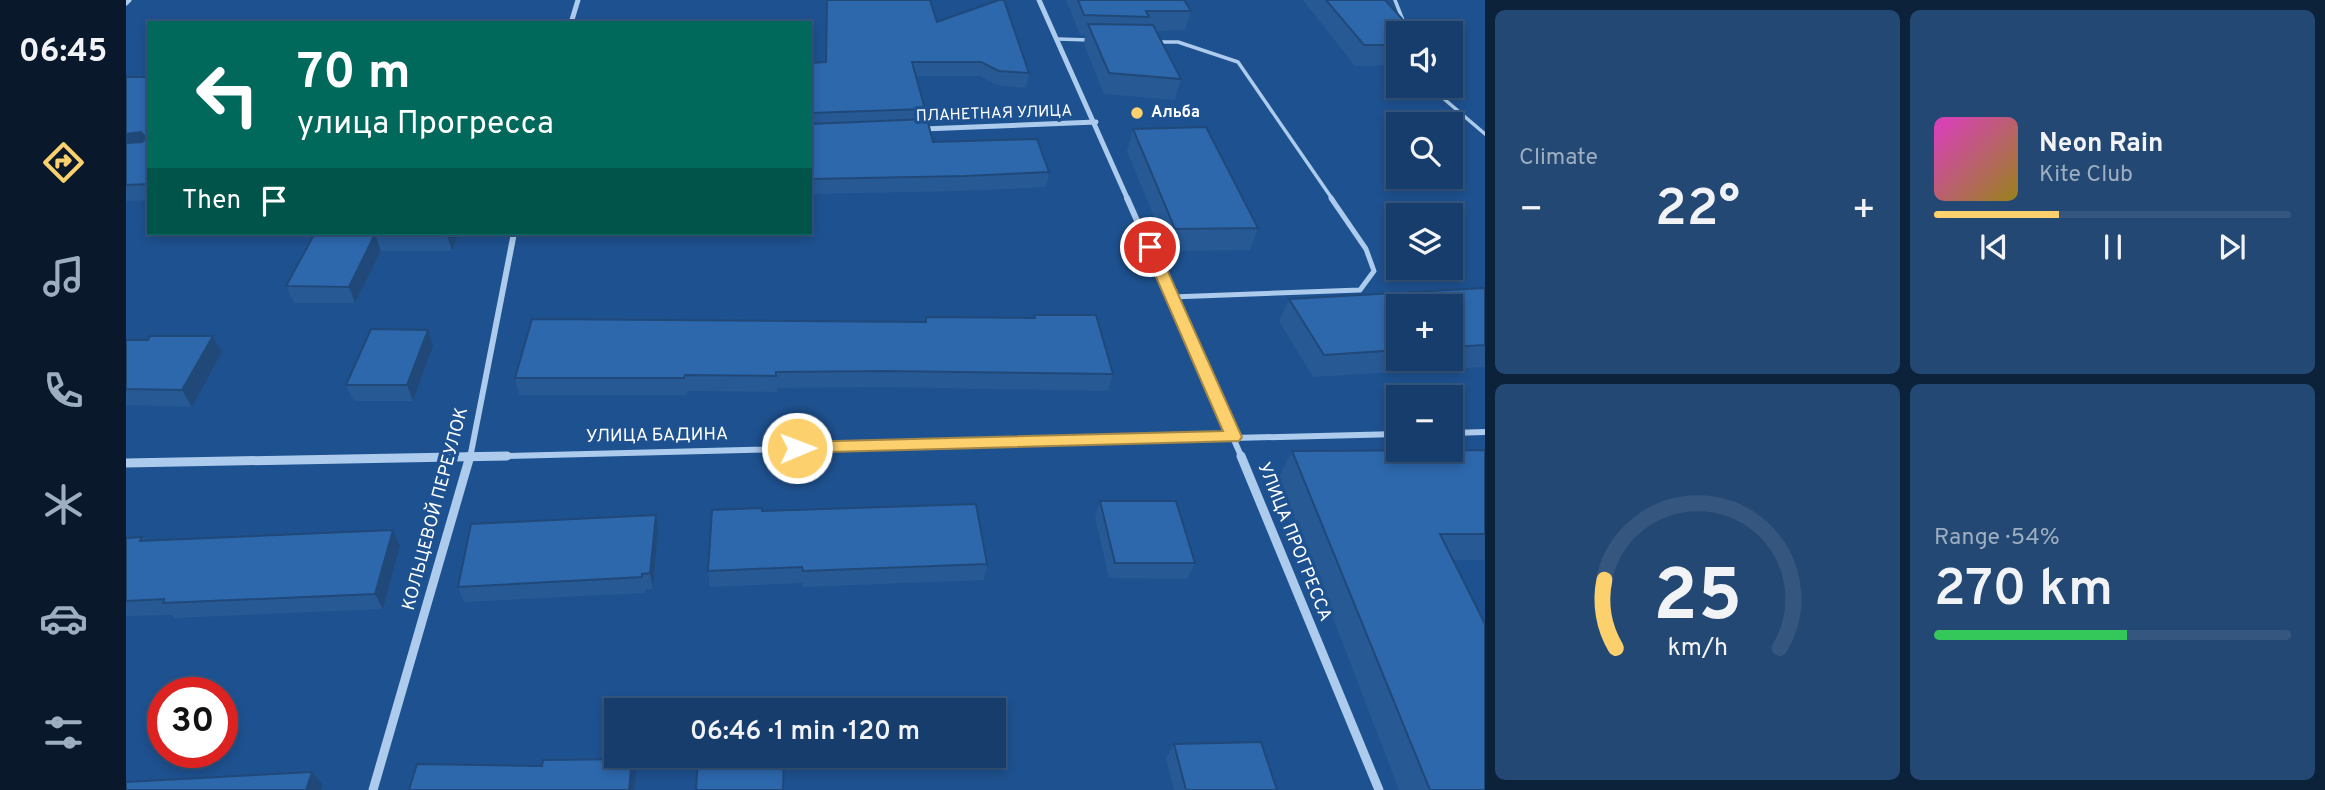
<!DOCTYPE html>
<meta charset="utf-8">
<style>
body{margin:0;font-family:Overpass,sans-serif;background:#234873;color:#f1f3f6;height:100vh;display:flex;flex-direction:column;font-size:26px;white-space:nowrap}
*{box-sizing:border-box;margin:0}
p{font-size:23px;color:#9eaec1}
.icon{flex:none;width:38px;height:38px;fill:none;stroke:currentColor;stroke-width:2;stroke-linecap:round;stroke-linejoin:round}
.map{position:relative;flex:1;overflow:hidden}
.panel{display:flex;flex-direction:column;gap:10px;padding:10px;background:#0c223b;width:840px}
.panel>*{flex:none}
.hud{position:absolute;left:21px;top:21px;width:665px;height:214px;border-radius:0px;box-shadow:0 4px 10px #0003,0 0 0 2px #35567e;background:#00695c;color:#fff;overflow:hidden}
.tools{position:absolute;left:1260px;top:21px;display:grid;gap:14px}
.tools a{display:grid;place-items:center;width:77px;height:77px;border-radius:0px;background:#163d6b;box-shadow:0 4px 10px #0003,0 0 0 2px #35567e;font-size:35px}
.speed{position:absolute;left:21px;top:677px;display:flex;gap:14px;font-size:35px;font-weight:700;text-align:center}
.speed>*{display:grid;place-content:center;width:91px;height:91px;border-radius:50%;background:#163d6b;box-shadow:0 4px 10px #0003,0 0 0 2px #35567e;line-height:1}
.speed .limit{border:10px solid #d22;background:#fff;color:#111}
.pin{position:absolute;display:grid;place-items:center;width:60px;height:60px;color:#fff;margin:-30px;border:4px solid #fff;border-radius:50%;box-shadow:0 2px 7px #0007}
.me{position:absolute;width:77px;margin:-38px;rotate:89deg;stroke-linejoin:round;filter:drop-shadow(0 0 5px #0008)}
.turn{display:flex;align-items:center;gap:24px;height:147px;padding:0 35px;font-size:32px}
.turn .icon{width:91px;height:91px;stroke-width:2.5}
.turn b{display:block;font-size:49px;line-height:60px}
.then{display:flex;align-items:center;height:66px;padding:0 35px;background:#0003;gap:14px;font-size:26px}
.big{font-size:52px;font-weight:600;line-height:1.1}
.panel .tile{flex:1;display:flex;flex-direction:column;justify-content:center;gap:10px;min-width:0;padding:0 24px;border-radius:10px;background:#234873}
.panel .dial{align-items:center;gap:0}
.dial svg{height:182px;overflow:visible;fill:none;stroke:#35567e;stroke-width:7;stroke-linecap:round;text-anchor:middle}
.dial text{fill:#f1f3f6;stroke:none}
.song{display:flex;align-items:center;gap:21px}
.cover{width:84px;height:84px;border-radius:10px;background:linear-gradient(135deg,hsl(310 70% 55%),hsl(50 70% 35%))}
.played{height:7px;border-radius:4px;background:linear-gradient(90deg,#fcd06c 35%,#35567e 35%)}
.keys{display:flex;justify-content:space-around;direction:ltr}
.heat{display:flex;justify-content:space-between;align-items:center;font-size:38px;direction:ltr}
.charge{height:10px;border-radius:5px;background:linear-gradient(90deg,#34c759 54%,#35567e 0)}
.panel .tiles{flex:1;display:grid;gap:10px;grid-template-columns:repeat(2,1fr)}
.trip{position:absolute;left:478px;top:698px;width:402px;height:70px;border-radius:0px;background:#163d6b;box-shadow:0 4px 10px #0003,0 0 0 2px #35567e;font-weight:600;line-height:70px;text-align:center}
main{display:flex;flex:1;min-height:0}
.tab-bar{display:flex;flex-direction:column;width:126px;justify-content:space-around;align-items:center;background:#09182b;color:#9eaec1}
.tab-bar .icon{width:49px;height:49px}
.tab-bar .current{color:#fcd06c}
.tab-bar b{font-size:32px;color:#f1f3f6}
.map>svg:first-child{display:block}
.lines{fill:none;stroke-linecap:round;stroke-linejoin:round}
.lane-far1{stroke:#adcbed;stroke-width:3.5}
.lane{stroke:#adcbed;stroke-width:5}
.street-far2{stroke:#adcbed;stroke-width:5}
.street-far1{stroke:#adcbed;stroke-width:6}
.street{stroke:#adcbed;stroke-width:9}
.wall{fill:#275995;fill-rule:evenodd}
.shaded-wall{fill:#204979}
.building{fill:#2d68ad;stroke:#204979;stroke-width:2}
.route{fill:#fcd06c;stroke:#a48746;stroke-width:2}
.poi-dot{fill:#fcd06c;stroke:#1e518f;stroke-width:2.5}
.labels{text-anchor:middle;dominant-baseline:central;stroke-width:7;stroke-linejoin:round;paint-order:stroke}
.far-poi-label{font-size:16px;font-weight:bold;fill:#fff;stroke:#1e518f;text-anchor:start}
.far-street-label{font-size:16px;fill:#fff;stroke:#1e518f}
.street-label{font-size:18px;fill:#fff;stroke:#1e518f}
</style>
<main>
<nav class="tab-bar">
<b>06:45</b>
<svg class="icon current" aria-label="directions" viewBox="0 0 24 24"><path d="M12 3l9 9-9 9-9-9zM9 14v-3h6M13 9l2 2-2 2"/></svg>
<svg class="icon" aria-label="music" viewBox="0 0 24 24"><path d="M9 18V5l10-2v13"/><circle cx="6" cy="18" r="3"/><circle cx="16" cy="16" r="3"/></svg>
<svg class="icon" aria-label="phone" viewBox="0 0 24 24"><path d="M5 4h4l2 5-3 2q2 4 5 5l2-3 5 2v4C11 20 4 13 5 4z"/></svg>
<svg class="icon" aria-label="climate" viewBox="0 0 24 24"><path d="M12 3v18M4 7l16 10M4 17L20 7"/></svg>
<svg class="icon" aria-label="car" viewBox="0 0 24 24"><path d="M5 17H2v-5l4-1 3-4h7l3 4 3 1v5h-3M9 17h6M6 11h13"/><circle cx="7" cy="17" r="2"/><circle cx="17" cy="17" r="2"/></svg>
<svg class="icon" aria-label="filters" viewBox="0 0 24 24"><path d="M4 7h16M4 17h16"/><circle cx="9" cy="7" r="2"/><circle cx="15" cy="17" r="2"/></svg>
</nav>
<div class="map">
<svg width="1359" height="790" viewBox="0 0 1359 790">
<rect width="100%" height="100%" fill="#1e518f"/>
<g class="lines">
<g class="lane-far1">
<path d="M1269 0 1282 33"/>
<path d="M931 39 964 40"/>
<path d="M1030 42H1052L1112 62 1207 200"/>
<path d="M1307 86 1310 92 1359 134"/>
</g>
<path class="lane" d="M1046 297 1234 290 1248 271 1240 249 1205 198"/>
<g class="street-far2">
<path d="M913 0 1002 200"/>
<path d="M0 3 3 0"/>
<path d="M445 23 452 0"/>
<path d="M797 129 970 122"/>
</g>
<g class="street-far1">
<path d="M1001 198 1116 458"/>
<path d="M1325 433 1359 432"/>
<path d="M297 458 1272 434"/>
<path d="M344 458 388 233"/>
</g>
<g class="street">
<path d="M1115 456 1253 790"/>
<path d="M0 463 381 456"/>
<path d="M247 790 344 456"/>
</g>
</g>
<g class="wall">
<path d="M940 0H1058L1065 11 1059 30 1030 31 1055 79 1049 100 978 94 958 44 959 35H954Z"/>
<path d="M1177 0H1259L1272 33V65L1229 66Z"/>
<path d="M811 22 903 73 900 88 871 85 854 76H790L799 109 798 119 807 142 923 172 920 187 837 191 684 194V63L700 62Z"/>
<path d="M0 77H23V200L0 201Z"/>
<path d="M1007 129 1132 228 1124 250 1042 251 1001 151Z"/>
<path d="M189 233H333L326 251H255L229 303H168L160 286Z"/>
<path d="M1359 288V367L1187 377 1153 321 1163 299ZM1272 306H1325V359H1272Z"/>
<path d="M908 315 987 374 982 391 757 387 651 388V392L561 391 560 395H393L389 378 799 322 800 317 907 318Z"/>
<path d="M87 336 96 352 66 407 0 405V340H22Z"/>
<path d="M307 346 287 401H228L220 385Z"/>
<path d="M1359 450V560H1327L1359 790H1273L1153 477 1166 451Z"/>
<path d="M974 501 1069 563 1061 579 983 578 969 517Z"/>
<path d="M636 511 861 564 858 580 677 587 676 583 584 587 582 571Z"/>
<path d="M530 515 532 531 527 589H519V593L338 602 332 587Z"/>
<path d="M16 537 19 540 274 546 257 609 49 618 46 615 0 616V538Z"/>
<path d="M1048 744 1151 790H1048L1040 758Z"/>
</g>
<g class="shaded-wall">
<path d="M15 132 23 148 0 150V134Z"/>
<path d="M322 233H333L326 251 321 235Z"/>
<path d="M249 234 255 251 229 303 223 287Z"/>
<path d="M302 330 307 346 287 401 281 385Z"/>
<path d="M87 336 96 352 66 407 56 390Z"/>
<path d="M530 515 532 531 527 589 524 573Z"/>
<path d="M267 530 274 546 257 609 249 594Z"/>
<path d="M506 759 510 773 508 790H503Z"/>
<path d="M186 772 197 785 195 790H180Z"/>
</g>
<g class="building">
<path d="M701 0H804L811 22 873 0H878L903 73 873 71 855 62H786L799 109 684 113V63L700 62Z"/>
<path d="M952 0H1058L1065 11H1020L1023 17 958 15Z"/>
<path d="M1200 0H1259L1289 33H1272V45H1238Z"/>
<path d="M962 24 1027 25 1055 79 983 73Z"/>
<path d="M0 77H23V184L0 185V143L16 142 20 138 15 132 0 134Z"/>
<path d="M801 119 807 142 911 139 923 172 839 176 684 179V124Z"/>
<path d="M1080 127 1132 228 1049 229 1007 129Z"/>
<path d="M189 233H322L321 235 249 234 223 287 160 286Z"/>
<path d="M1359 288V345L1325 347V306H1272V350L1198 355 1163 299Z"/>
<path d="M908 315H970L987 374 758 371 650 372V376L559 375 558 378H389L406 319 800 322V317L909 318Z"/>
<path d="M245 329 302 330 281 385H220Z"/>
<path d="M24 336H87L56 390 0 389V340H22Z"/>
<path d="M1359 450V534H1314L1359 624V790H1304L1166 451Z"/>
<path d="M974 501H1050L1069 563H989Z"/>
<path d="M850 504 861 564 677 571 676 567 582 571 586 510 636 508V511Z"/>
<path d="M530 515 524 573 516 574V577L332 587 345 524Z"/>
<path d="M267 530 249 594 37 603 38 599 0 601V538L16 537 14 541Z"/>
<path d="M1135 742 1151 790H1060L1048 744Z"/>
<path d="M572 756H658L657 790H570Z"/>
<path d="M506 759 503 790H283L291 764 416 766 417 760Z"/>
<path d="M186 772 180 790H0V782Z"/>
</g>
<path class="route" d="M1024 243 1031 247 1116 437 1113 441 665 453 663 448 671 442 1097 431 1017 247Z"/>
<circle class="poi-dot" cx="1011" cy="113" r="7"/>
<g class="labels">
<g class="far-poi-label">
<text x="1025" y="113">Альба</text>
</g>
<g class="far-street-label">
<text transform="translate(868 114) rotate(-2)">ПЛАНЕТНАЯ УЛИЦА</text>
</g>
<g class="street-label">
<text transform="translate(531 436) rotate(-1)">УЛИЦА БАДИНА</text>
<text transform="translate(310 509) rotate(-75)">КОЛЬЦЕВОЙ ПЕРЕУЛОК</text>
<text transform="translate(1168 542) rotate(68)">УЛИЦА ПРОГРЕССА</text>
</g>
</g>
</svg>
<div class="tools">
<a><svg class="icon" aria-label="sound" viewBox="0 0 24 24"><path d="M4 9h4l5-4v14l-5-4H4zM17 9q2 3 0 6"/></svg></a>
<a><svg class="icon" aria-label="search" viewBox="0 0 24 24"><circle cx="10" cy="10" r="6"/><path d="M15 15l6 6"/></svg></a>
<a><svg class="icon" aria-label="layers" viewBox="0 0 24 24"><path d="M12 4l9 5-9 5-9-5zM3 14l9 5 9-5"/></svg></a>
<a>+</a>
<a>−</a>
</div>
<div class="speed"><div class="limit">30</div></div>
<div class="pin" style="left:1024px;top:247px;background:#d93025"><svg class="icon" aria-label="arrive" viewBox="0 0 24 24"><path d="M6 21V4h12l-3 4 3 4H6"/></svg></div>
<svg class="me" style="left:671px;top:448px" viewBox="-20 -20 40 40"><circle r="17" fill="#fcd06c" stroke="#fff" stroke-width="3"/><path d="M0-11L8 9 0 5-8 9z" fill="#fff"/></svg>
<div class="trip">06:46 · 1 min · 120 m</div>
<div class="hud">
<div class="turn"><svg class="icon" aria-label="left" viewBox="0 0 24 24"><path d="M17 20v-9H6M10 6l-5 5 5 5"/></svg><div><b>70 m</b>улица Прогресса</div></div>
<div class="then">Then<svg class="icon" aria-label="arrive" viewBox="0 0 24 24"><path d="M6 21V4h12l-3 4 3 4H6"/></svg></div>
</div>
</div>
<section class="panel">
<div class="tiles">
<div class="tile"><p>Climate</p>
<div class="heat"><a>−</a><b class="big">22°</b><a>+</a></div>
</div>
<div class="tile">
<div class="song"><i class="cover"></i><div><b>Neon Rain</b><p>Kite Club</p></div></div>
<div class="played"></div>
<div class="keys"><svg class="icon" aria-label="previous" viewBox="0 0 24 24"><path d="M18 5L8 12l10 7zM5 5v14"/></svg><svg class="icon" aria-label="pause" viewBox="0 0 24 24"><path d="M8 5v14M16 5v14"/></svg><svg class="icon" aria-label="next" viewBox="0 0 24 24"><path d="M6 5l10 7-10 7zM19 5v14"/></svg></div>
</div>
<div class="tile dial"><svg viewBox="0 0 100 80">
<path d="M14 69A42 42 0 1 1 86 69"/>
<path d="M14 69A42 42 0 0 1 9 39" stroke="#fcd06c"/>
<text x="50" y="56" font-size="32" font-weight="700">25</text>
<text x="50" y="72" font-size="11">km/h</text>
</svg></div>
<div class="tile"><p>Range · 54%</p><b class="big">270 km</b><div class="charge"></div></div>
</div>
</section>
</main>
